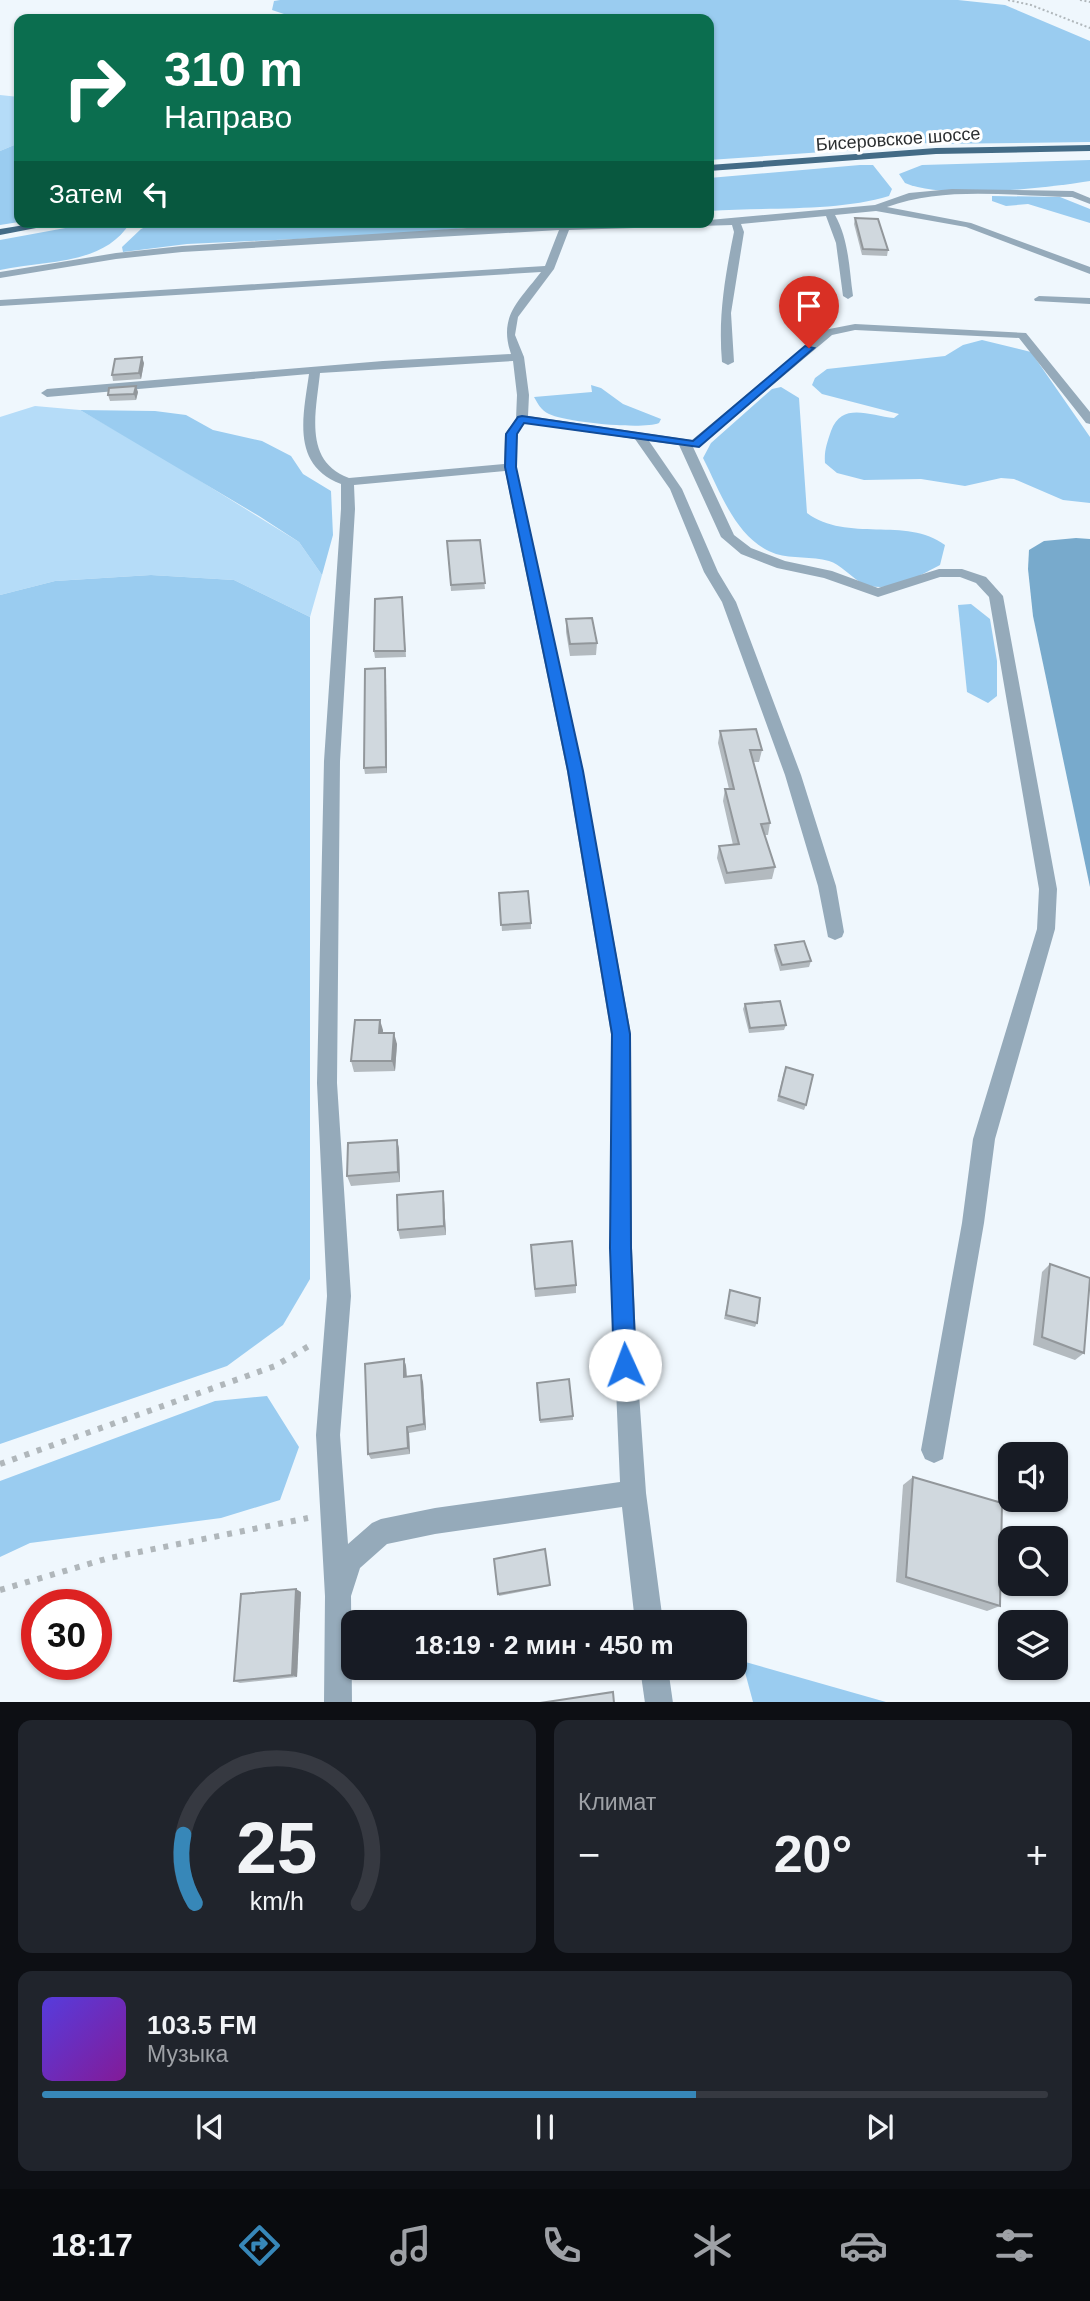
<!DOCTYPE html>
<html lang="ru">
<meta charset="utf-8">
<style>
body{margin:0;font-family:Helvetica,sans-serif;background:#20242c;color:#f1f3f6;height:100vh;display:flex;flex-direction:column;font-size:26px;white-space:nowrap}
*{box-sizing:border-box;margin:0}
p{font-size:23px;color:#9ea1a6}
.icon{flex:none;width:38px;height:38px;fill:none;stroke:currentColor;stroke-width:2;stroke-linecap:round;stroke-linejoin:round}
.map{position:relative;height:1702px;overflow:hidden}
.drawer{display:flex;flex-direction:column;gap:18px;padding:18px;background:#0d0f14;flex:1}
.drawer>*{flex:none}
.banner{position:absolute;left:14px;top:14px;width:700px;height:214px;border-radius:14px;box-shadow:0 2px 5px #0004;background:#0b6e4f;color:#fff;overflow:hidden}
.controls{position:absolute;left:998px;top:1442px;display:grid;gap:14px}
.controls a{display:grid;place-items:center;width:70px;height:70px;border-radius:14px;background:#171b24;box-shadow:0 2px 5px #0004;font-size:35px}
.speed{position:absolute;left:21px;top:1589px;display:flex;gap:14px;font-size:35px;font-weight:700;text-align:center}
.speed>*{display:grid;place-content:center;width:91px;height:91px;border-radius:50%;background:#171b24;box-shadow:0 2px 5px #0004;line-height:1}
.speed .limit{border:10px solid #d22;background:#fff;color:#111}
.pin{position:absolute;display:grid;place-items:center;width:60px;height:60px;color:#fff;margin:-72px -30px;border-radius:50% 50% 50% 0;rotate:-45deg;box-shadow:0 0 7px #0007}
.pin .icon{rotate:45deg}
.me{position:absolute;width:77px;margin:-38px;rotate:358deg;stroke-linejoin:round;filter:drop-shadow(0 0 5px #0008)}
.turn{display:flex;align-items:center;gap:24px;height:147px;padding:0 35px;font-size:32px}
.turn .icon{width:91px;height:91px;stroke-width:2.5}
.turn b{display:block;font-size:49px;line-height:60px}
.then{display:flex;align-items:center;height:66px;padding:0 35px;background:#0003;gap:14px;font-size:26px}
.big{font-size:52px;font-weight:600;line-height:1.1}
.drawer .widget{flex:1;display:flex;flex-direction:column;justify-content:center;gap:10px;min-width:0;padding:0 24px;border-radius:14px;background:#20242c}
.drawer .dial{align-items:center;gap:0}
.dial svg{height:182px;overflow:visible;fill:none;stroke:#363941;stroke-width:7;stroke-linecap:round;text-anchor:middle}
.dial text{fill:#f1f3f6;stroke:none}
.song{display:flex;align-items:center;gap:21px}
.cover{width:84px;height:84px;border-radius:10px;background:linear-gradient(135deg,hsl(250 70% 55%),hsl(290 70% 35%))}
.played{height:7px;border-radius:4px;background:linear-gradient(90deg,#3787b8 65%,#363941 65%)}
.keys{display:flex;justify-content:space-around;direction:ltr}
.heat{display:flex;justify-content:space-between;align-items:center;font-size:38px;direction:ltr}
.drawer .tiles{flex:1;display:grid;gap:18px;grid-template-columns:1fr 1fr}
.widget:last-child{grid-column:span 2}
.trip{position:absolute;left:341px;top:1610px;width:406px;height:70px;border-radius:14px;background:#171b24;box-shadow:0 2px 5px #0004;font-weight:600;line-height:70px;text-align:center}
.tabs{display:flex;height:112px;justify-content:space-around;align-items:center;background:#090b0e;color:#9ea1a6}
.tabs .icon{width:49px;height:49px}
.tabs .on{color:#3787b8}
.tabs b{font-size:32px;color:#f1f3f6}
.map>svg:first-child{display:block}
.green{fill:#b5dcf8}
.forest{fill:#9accf0}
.water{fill:#78aacc}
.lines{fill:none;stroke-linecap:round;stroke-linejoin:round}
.path-far1{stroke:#b0b7bb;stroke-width:2;stroke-dasharray:2 2.5;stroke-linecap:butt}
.path{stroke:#b0b7bb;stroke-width:6;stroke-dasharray:5 8;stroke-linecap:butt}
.minor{fill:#95aaba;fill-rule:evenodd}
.major{fill:#436b86;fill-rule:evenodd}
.wall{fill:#b3babf}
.shaded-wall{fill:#92979b}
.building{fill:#d0d8de;stroke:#92979b;stroke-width:2}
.route{fill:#1a73e8;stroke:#114b97;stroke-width:2}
.labels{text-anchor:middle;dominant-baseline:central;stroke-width:6;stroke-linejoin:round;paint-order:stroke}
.far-street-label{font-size:18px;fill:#2b2e30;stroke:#fff}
</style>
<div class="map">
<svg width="1090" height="1703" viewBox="0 0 1090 1703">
<rect width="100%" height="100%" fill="#eff7fd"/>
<g class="green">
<path d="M0 95 19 97V143L0 151Z"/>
<path d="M35 406 80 410 160 456 299 542 322 575 310 617 234 580 151 575 55 581 0 595V417Z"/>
</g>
<g class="forest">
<path d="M280 0H958L1005 5 1090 41V142L930 144 902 139 872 144 866 149 709 160V19H299L272 10 274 1Z"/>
<path d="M19 143V222L0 225V151Z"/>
<path d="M1090 160V181C1047 188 944 200 905 183L899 174 922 165Z"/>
<path d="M860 165H873L892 189 889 196C837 212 765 207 709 211V178Z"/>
<path d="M992 196 1060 197 1090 209V223L1028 204 1006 206 992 201Z"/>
<path d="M98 222 130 223C103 266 45 260 0 270V240Z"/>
<path d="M156 222H541L384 235 187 244 123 252 122 247 141 229Z"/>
<path d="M982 340 1031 352 1090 437V503L1063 500 1014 479 1001 478 965 486 921 479 864 480 837 473 825 463C824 451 827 443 831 431 842 401 870 416 894 418L899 414 822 394 812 385 815 378 827 369 945 356 963 345Z"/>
<path d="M591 385 601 388 623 404 661 419 659 423C642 430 565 422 549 414 541 410 538 404 534 397L592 392Z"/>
<path d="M781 387 799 398 807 513C847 543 906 516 945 545L940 565C917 577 886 596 860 582 850 576 840 564 829 561 812 556 792 559 776 554 736 540 721 493 703 458L711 443 772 389Z"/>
<path d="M80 410 155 411 186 415 213 430 262 441 291 456 303 474 331 491 333 535 322 575 299 542 259 516Z"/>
<path d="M151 575 234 580 310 617V1279L283 1325 227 1366 0 1444V595L55 581Z"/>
<path d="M971 604 990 619 997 661V696L988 703 967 692 958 605Z"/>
<path d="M267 1396 299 1447 280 1500 221 1518 30 1543 0 1557V1481L215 1401Z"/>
<path d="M742 1661 886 1702H753Z"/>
</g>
<path class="water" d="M1076 538 1090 539V887L1033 616 1028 569 1029 550 1044 541Z"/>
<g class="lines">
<g class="path-far1">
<path d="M1008 0 1031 5 1090 28"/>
<path d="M1080 0 1090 2"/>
</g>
<g class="path">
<path d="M0 1464 275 1366 309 1346"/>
<path d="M0 1590 109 1558 308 1518"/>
</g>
<g class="minor">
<path d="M952 189 1073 191 1090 198V204L1072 197C1011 196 944 186 887 207L971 223 1090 267V274L966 227 876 211 835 215C849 240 849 268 853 296L848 299 843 296 836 243 826 216 741 224 744 232 731 313 734 362 728 365 722 362C718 317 725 276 734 232L732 225 569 230 554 269 518 317 515 335 524 357 529 395 528 416 692 440 824 330 855 324 1026 333 1090 412V424L1086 423 1019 338 855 330 832 335 699 447H693L734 535 751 548 785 561 832 571 878 588 939 569H962L986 577 1003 596 1057 889 1055 929 995 1139 984 1223 943 1459 934 1463 925 1459 921 1450 962 1223 973 1139 1037 929 1039 889 989 597 976 583 960 577H940L878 597 824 578 777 568 741 554 721 537 679 445 649 441 682 489 718 572 736 602 801 775 836 886 844 932 842 937 835 940 828 937 818 886 785 775 722 602 704 572 670 489 635 439 525 423 517 434 516 467 583 771 631 1034 632 1248 637 1365 646 1493 663 1622H635L622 1507 435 1534 387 1544 360 1568 351 1596 352 1703H324L325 1596 316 1435 327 1296 317 1083 324 761 341 509V484C291 465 303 417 309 374L47 397 41 393 47 389 383 361 511 354C498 316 519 301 541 272L0 306V300L545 266 559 230 182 252 116 259 0 278V272L116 253 182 246 562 222H709V220L875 205 909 193ZM513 361 517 395 516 419 505 434 504 464 349 478C303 461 316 412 320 373ZM505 471 567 771 611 1034 610 1248 620 1482 435 1508 381 1519 372 1523 348 1544 340 1435 351 1296 337 1083 340 761 355 509 354 485Z"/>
<path d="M1039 296 1090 298V304L1035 301 1034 299Z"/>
<path d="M640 1668H668L673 1703H645Z"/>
</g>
<g class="major">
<path d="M1090 145V151L936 154 709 171V165L936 148Z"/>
<path d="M43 222H67L0 235V229Z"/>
</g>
</g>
<g class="wall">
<path d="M855 218 888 250 887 256 862 255 854 224Z"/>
<path d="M144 363 141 379 113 381 112 375Z"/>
<path d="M138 392 136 400 110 401 108 395Z"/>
<path d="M480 540 485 589 451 591 447 541Z"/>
<path d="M402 597 406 657 375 658 374 651Z"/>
<path d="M566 619 597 643 596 655 570 656 566 632Z"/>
<path d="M385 668 387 773 365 774 364 768Z"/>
<path d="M720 731 762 750 759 762H753L770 823 768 835H764L775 867 772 879 725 884 717 858 719 846 733 845 723 801 725 789H729L718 743Z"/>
<path d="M499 893 531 923V929L502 931Z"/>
<path d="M775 945 811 961 809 967 780 971 774 950Z"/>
<path d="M745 1004 786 1025 784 1030 749 1033 743 1009Z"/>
<path d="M383 1030V1033L397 1044 395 1071 354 1072 351 1061Z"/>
<path d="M784 1072 806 1105 804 1110 777 1101Z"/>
<path d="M397 1140 399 1149 400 1182 351 1186 347 1176Z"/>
<path d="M443 1191 444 1200 446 1235 400 1239 398 1230Z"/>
<path d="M531 1253 576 1285V1293L535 1297Z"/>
<path d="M1050 1264 1084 1353 1075 1360 1033 1345 1042 1272Z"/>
<path d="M730 1290 757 1323 755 1327 724 1319Z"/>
<path d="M404 1359 406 1366 407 1377 423 1382 426 1430 409 1433 410 1454 371 1459 368 1454Z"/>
<path d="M537 1383 573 1416V1420L540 1423Z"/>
<path d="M913 1477 1000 1606 987 1611 896 1582 903 1485Z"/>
<path d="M545 1549 550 1586 499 1596 494 1559Z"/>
<path d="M301 1592 297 1677 240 1683 234 1681Z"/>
</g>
<g class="shaded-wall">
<path d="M142 357 144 363 141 379 139 373Z"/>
<path d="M136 386 138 392 136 400 134 394Z"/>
<path d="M385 668 386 675 387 773 386 767Z"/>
<path d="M380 1020 383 1030 382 1044 379 1033Z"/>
<path d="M394 1033 397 1044 395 1071 392 1061Z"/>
<path d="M397 1140 399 1149 400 1182 398 1172Z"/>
<path d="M443 1191 444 1200 446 1235 444 1226Z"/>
<path d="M404 1359 406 1366 407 1384 404 1377Z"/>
<path d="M421 1375 423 1382 426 1430 424 1424Z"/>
<path d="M407 1427 409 1433 410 1454 408 1448Z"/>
<path d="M296 1589 301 1592 297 1677 292 1675Z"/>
</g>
<g class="building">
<path d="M855 218 878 219 888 250 863 249Z"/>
<path d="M142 357 139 373 112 375 115 359Z"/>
<path d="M136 386 134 394 108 395 109 388Z"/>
<path d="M480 540 485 583 451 585 447 541Z"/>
<path d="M402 597 405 651H374L375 599Z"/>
<path d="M592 618 597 643 570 644 566 619Z"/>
<path d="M385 668 386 767 364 768 365 669Z"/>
<path d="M756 729 762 750H750L770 823 761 824 775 867 727 873 719 846 739 844 725 789H734L720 731Z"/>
<path d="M528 891 531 923 501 925 499 893Z"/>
<path d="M804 941 811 961 782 965 775 945Z"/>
<path d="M780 1001 786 1025 750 1028 745 1004Z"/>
<path d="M355 1020H380L379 1033H394L392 1061H351Z"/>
<path d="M786 1067 813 1075 806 1105 779 1096Z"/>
<path d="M397 1140 398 1172 347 1176 348 1143Z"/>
<path d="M443 1191 444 1226 398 1230 397 1195Z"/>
<path d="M572 1241 576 1285 535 1289 531 1245Z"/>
<path d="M1050 1264 1090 1278 1084 1353 1042 1337Z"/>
<path d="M730 1290 760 1298 757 1323 726 1315Z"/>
<path d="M404 1359V1377L421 1375 424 1424 407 1427 408 1448 368 1454 365 1364Z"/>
<path d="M569 1379 573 1416 540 1420 537 1383Z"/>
<path d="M913 1477 1002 1503 1000 1606 906 1577Z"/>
<path d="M545 1549 550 1585 498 1594 494 1559Z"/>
<path d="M296 1589 292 1675 234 1681 241 1594Z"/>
<path d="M613 1692 614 1703H540Z"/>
</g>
<path class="route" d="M805 346 814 348 699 447 524 423 517 434 516 467 583 771 630 1034 631 1248 636 1365 633 1373 625 1376 617 1373 614 1365 610 1248 612 1034 568 771 505 467 506 434 518 417 522 416 693 441Z"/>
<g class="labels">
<g class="far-street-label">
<text transform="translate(898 139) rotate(-4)">Бисеровское шоссе</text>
</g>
</g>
</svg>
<div class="controls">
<a><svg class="icon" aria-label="sound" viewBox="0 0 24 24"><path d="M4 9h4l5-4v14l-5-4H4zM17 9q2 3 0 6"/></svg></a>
<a><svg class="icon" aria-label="search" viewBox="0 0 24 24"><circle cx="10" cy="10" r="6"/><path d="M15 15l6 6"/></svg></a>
<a><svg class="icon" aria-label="layers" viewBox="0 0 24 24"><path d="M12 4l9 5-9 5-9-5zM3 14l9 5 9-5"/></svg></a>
</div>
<div class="speed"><div class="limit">30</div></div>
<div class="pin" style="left:809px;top:348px;background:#d93025"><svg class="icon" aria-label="arrive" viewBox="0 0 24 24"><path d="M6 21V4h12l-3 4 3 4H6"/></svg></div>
<svg class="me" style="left:625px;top:1365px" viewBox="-20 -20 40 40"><circle r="19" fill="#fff"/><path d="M0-13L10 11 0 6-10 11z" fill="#1a73e8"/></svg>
<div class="trip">18:19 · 2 мин · 450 m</div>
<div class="banner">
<div class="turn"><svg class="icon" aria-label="right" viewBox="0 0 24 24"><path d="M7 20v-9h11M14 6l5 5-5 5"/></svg><div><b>310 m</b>Направо</div></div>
<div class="then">Затем<svg class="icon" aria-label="left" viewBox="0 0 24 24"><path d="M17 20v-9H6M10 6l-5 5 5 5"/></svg></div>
</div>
</div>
<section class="drawer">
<div class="tiles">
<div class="widget dial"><svg viewBox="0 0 100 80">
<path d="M14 69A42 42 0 1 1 86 69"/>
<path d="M14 69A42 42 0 0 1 9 39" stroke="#3787b8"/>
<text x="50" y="56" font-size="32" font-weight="700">25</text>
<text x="50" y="72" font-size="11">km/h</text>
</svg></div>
<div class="widget"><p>Климат</p>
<div class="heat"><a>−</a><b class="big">20°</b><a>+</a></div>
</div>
<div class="widget">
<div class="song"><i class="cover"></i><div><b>103.5 FM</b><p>Музыка</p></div></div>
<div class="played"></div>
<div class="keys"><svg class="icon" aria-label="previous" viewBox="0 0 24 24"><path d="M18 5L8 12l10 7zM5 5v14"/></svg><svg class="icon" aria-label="pause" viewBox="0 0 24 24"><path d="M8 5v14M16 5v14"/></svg><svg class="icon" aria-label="next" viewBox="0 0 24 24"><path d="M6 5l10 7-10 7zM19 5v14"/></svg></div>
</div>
</div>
</section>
<nav class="tabs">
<b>18:17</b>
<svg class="icon on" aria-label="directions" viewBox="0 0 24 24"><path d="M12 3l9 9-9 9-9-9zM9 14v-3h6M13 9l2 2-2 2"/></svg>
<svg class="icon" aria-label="music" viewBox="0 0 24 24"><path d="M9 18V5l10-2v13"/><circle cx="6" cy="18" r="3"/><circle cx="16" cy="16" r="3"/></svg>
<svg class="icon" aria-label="phone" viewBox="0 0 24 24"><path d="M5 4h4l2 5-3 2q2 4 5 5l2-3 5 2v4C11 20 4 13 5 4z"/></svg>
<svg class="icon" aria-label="climate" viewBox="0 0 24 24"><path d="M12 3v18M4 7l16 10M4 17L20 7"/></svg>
<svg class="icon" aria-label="car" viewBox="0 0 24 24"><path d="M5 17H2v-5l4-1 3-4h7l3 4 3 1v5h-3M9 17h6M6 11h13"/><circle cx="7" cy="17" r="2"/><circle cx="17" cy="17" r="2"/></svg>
<svg class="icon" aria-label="filters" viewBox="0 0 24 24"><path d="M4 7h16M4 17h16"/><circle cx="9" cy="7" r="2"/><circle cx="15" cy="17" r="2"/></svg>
</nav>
